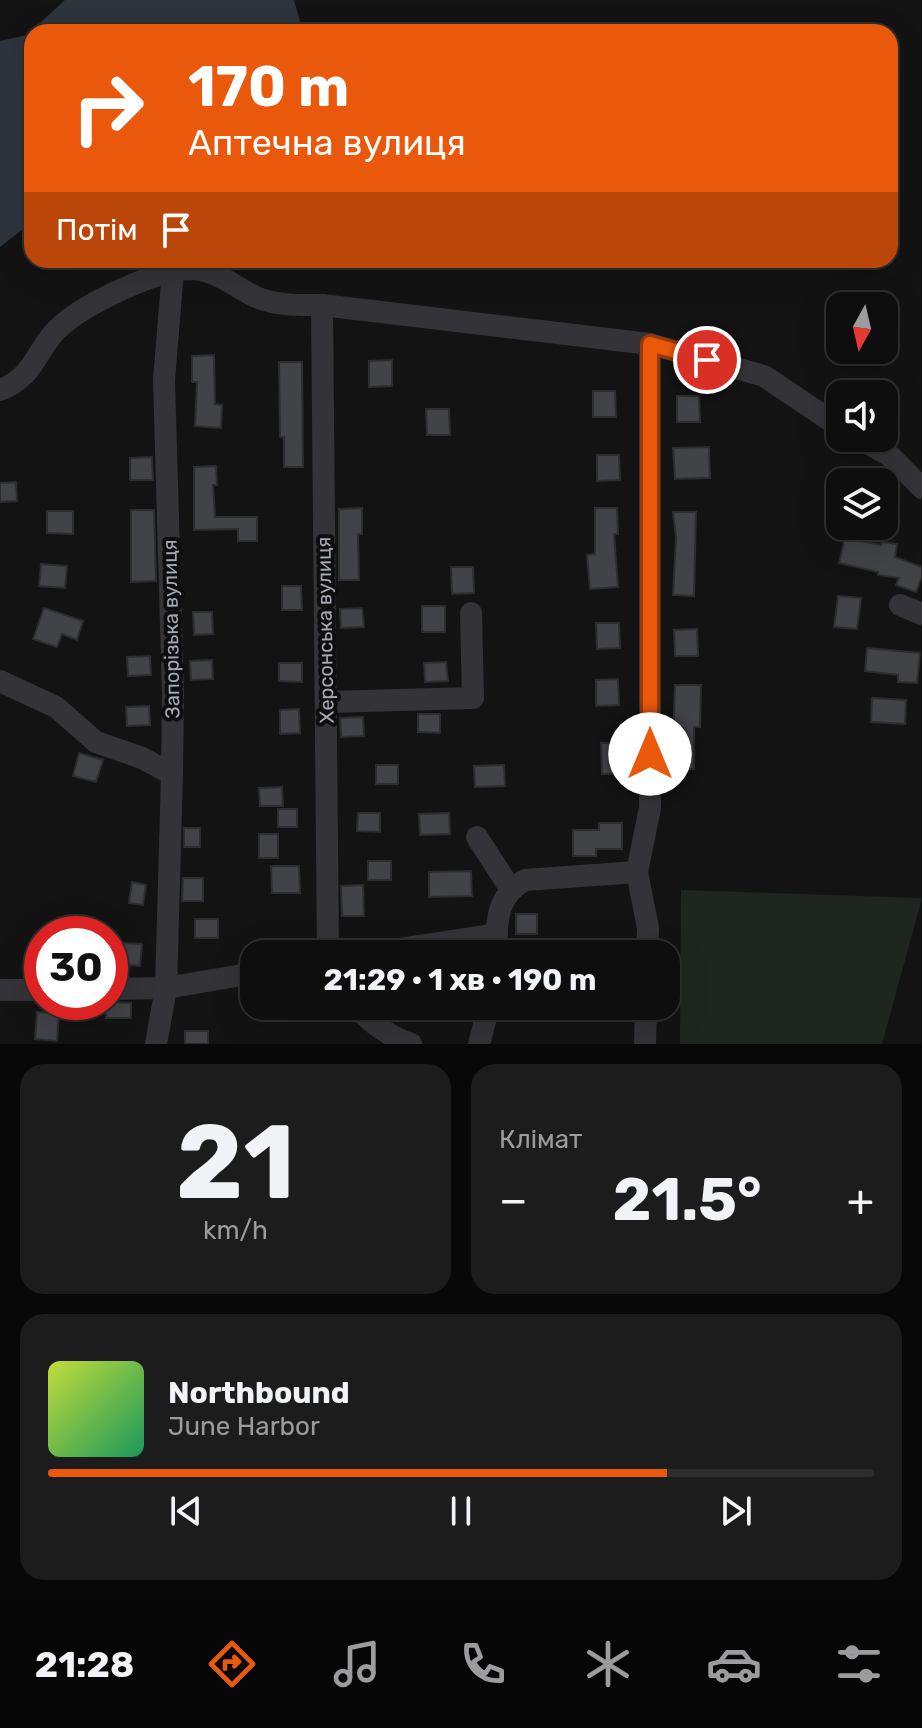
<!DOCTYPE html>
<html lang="uk">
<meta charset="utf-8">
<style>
body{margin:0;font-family:Rubik,sans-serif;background:#1c1c1d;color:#f1f3f6;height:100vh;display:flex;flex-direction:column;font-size:30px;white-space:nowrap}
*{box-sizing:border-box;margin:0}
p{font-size:26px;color:#9b9c9e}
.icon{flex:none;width:44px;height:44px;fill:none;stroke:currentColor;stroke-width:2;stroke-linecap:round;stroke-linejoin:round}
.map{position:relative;height:1044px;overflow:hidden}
.drawer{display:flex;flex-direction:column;gap:20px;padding:20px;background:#080808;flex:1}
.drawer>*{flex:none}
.hud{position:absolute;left:24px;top:24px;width:874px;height:244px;border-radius:24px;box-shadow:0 8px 32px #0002,0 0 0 2px #2e2e2f;background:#ea580c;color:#fff;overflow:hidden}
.needle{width:52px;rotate:188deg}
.buttons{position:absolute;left:826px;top:292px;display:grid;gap:16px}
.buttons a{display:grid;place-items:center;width:72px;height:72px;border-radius:16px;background:#0e0e0f;box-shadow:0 8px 32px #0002,0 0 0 2px #2e2e2f;font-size:40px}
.speed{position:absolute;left:24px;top:916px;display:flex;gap:16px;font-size:40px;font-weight:700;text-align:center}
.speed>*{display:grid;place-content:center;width:104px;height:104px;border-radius:50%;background:#0e0e0f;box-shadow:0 8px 32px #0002,0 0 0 2px #2e2e2f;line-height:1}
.speed .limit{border:12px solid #d22;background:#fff;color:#111}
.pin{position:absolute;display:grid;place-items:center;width:68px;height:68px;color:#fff;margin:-34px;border:4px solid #fff;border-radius:50%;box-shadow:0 2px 8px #0007}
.me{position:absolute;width:88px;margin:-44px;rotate:0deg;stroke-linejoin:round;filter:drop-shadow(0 0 6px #0008)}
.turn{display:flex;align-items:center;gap:28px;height:168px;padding:0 32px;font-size:36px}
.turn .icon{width:104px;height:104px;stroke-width:2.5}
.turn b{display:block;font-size:56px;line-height:68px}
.then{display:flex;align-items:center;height:76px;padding:0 32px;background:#0003;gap:16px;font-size:30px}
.big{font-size:60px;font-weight:700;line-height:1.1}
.drawer .tile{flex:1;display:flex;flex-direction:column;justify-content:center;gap:12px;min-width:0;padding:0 28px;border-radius:24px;background:#1c1c1d}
.drawer .dial{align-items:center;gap:0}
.dial b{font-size:104px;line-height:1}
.song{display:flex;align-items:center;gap:24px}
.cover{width:96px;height:96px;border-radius:12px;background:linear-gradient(135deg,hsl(70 70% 55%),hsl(150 70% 35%))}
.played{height:8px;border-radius:4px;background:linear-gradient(90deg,#ea580c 75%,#2e2e2f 75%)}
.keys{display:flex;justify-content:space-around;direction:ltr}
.heat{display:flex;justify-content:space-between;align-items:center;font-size:44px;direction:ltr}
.drawer .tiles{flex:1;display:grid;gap:20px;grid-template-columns:1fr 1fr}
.tile:last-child{grid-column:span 2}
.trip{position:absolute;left:240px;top:940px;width:440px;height:80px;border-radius:24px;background:#0e0e0f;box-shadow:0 8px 32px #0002,0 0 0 2px #2e2e2f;font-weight:700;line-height:80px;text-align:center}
.menu{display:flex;height:128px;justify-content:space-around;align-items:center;background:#060606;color:#9b9c9e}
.menu .icon{width:56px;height:56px}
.menu .on{color:#ea580c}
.menu b{font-size:36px;color:#f1f3f6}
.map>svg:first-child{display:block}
.green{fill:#1f2620}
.water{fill:#2d343b}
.building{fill:#424347;stroke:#2d2d30;stroke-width:2}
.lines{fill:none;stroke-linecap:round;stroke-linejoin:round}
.minor{stroke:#343438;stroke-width:22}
.route-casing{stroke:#983908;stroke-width:20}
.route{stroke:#ea580c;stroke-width:14}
.labels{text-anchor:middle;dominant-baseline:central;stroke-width:8;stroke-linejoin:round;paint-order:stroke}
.street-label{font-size:20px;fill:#a5a9b3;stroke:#0e0e0f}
</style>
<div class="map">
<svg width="922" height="1044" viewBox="0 0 922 1044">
<rect width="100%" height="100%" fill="#131314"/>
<path class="green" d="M681 890 922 898 882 1044H680Z"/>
<path class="water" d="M65 0H294L303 32H32V222L0 247V41L27 35Z"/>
<g class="building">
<path d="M214 355 215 404 222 405 221 428 195 426 197 382H192V356Z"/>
<path d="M392 360V386L369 387V361Z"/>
<path d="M279 362H302L303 467H284V437H280Z"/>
<path d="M593 391H615L616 417H593Z"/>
<path d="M677 396H699L700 422H677Z"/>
<path d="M426 409H449L450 435H427Z"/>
<path d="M709 447 710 478 675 479 673 448Z"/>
<path d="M597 455H619L620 480 597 481Z"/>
<path d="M152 457 153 480H130V458Z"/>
<path d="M216 466 217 485H213L215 517H257V541H238V529L194 530V467Z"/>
<path d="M16 482 17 501 0 502V483Z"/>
<path d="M362 508V534H358L359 580H339V509Z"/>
<path d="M595 508H617L618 534H614L618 587 590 589 587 555 595 554Z"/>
<path d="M131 510H154L156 581 131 582Z"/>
<path d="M47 511H73V534L47 533Z"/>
<path d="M673 512H696L694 596 673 595 676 538Z"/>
<path d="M845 538 881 545 882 542 897 544 895 557 922 567V576L916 592 896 585 899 578 878 575V572L839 563Z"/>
<path d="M41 564 67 566 65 588 39 586Z"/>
<path d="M451 567H473L474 593 452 594Z"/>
<path d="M282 586H301L302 610H282Z"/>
<path d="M838 596 861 598 857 629 834 627Z"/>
<rect x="422" y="606" width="23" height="26"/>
<path d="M44 608 83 621 77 640 62 634 57 647 33 639Z"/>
<path d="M362 608 364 627 341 628 340 609Z"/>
<path d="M193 612H212L213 634 194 635Z"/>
<path d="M596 623H619L620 648 597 649Z"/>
<path d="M697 629 698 656H675L674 630Z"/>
<path d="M867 648 920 653 917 683 898 682V675L865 671Z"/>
<path d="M150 656 151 675 128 676 127 657Z"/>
<path d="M212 660 213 679 191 680 190 661Z"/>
<path d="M446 662 448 681 425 682 424 663Z"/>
<path d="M279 663H302V682L279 681Z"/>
<path d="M618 679 619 705 596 706V680Z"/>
<path d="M675 685H701L700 727H694V769H672Z"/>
<path d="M872 698 906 700 905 724 871 722Z"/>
<path d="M149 706 150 725 127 726 126 707Z"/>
<path d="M299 709 300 733 280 734V710Z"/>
<path d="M418 714H440V733L418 732Z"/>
<path d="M363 717 364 736 341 737 340 718Z"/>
<path d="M601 743H617V774H602Z"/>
<path d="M79 753 103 760 96 782 73 776Z"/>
<rect x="376" y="765" width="22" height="19"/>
<path d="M504 765 505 786 475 787 474 766Z"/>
<path d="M282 787 283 806H260L259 788Z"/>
<rect x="278" y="809" width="19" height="18"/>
<path d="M358 813H380V832L357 831Z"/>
<path d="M449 813 450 834 420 835 419 814Z"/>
<path d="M599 823H622V849H596V856H573V830H599Z"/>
<rect x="184" y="828" width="16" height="19"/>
<rect x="259" y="834" width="19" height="24"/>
<rect x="368" y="861" width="23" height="19"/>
<path d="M271 866H299L300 893H272Z"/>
<path d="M471 871 472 896 429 897V872Z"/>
<path d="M183 878H203V901H182Z"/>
<path d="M132 882 146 885 143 905 129 903Z"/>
<path d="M363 885 364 916H342L341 886Z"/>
<rect x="516" y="914" width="21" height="20"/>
<rect x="195" y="919" width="23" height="19"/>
<path d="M122 943 142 944 140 966 120 964Z"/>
<path d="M106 1002 131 1003V1018H106Z"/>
<path d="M37 1012 59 1013 57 1041 35 1039Z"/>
<rect x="185" y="1031" width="23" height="13"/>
</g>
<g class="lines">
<g class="minor">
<path d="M322 305 328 954"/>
<path d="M0 390C36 377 37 345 62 325 87 303 156 270 189 269 216 269 233 286 256 297 277 306 300 305 322 305L650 344"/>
<path d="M859 438 890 456 922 488"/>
<path d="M900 605 922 614"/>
<path d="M0 681 56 707 96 742 142 758 172 774"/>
<path d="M326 702 473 698 471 613"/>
<path d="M477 837 510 888"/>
<path d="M366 954 497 934"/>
<path d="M495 954C498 922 494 898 525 880L637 872"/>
<path d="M647 954 648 928 637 872 650 808V344L764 376 840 427"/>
<path d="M110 989 166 988 254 973"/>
<path d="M0 990H42"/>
<path d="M357 1006C369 1023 391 1037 411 1044"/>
<path d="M156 1044 166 988 172 774 173 695 164 380 173 270"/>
<path d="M479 1044 489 1006"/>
<path d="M645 1044 646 1006"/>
</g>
</g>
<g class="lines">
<defs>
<path id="route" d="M650 754V344L707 360"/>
</defs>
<use href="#route" class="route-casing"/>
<use href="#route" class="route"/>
</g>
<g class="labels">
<g class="street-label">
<text transform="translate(171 629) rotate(-91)">Запорізька вулиця</text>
<text transform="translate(325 630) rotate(-91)">Херсонська вулиця</text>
</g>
</g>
</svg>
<div class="buttons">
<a><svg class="needle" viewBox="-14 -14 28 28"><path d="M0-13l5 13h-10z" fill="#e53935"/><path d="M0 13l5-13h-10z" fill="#9b9c9e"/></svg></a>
<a><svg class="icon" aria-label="sound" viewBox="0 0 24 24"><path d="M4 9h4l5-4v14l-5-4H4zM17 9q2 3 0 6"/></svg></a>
<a><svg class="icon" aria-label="layers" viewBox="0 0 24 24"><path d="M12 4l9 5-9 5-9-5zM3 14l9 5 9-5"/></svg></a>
</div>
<div class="speed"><div class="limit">30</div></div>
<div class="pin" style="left:707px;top:360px;background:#d93025"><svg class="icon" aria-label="arrive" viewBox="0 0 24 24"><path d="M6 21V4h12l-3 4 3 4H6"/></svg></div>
<svg class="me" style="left:650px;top:754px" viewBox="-20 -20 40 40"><circle r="19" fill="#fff"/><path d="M0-13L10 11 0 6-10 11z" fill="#ea580c"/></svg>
<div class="trip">21:29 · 1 хв · 190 m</div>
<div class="hud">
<div class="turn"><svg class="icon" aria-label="right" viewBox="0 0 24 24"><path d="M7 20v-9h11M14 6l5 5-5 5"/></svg><div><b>170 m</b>Аптечна вулиця</div></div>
<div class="then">Потім<svg class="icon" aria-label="arrive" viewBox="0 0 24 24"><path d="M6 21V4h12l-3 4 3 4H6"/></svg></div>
</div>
</div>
<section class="drawer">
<div class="tiles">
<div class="tile dial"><b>21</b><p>km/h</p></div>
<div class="tile"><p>Клімат</p>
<div class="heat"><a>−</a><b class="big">21.5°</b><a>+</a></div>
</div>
<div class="tile">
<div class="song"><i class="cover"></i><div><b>Northbound</b><p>June Harbor</p></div></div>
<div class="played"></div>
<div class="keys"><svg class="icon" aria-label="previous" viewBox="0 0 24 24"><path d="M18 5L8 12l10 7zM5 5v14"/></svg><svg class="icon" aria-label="pause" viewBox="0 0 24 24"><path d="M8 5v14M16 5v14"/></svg><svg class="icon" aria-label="next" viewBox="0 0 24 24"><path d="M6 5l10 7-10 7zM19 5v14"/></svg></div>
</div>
</div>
</section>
<nav class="menu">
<b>21:28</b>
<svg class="icon on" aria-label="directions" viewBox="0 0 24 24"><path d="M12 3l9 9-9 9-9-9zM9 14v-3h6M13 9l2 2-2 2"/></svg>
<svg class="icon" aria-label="music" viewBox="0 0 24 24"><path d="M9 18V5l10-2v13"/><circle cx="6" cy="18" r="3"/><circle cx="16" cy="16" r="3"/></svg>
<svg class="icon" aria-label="phone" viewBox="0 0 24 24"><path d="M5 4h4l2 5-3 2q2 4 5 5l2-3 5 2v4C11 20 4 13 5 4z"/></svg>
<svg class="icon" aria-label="climate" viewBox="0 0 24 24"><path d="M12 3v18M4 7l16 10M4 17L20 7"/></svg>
<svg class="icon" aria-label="car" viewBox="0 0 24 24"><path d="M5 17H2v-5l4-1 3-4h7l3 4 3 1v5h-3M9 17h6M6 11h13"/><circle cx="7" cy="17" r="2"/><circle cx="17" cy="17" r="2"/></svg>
<svg class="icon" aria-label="filters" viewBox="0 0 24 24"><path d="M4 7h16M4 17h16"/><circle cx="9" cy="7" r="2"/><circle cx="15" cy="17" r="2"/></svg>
</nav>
